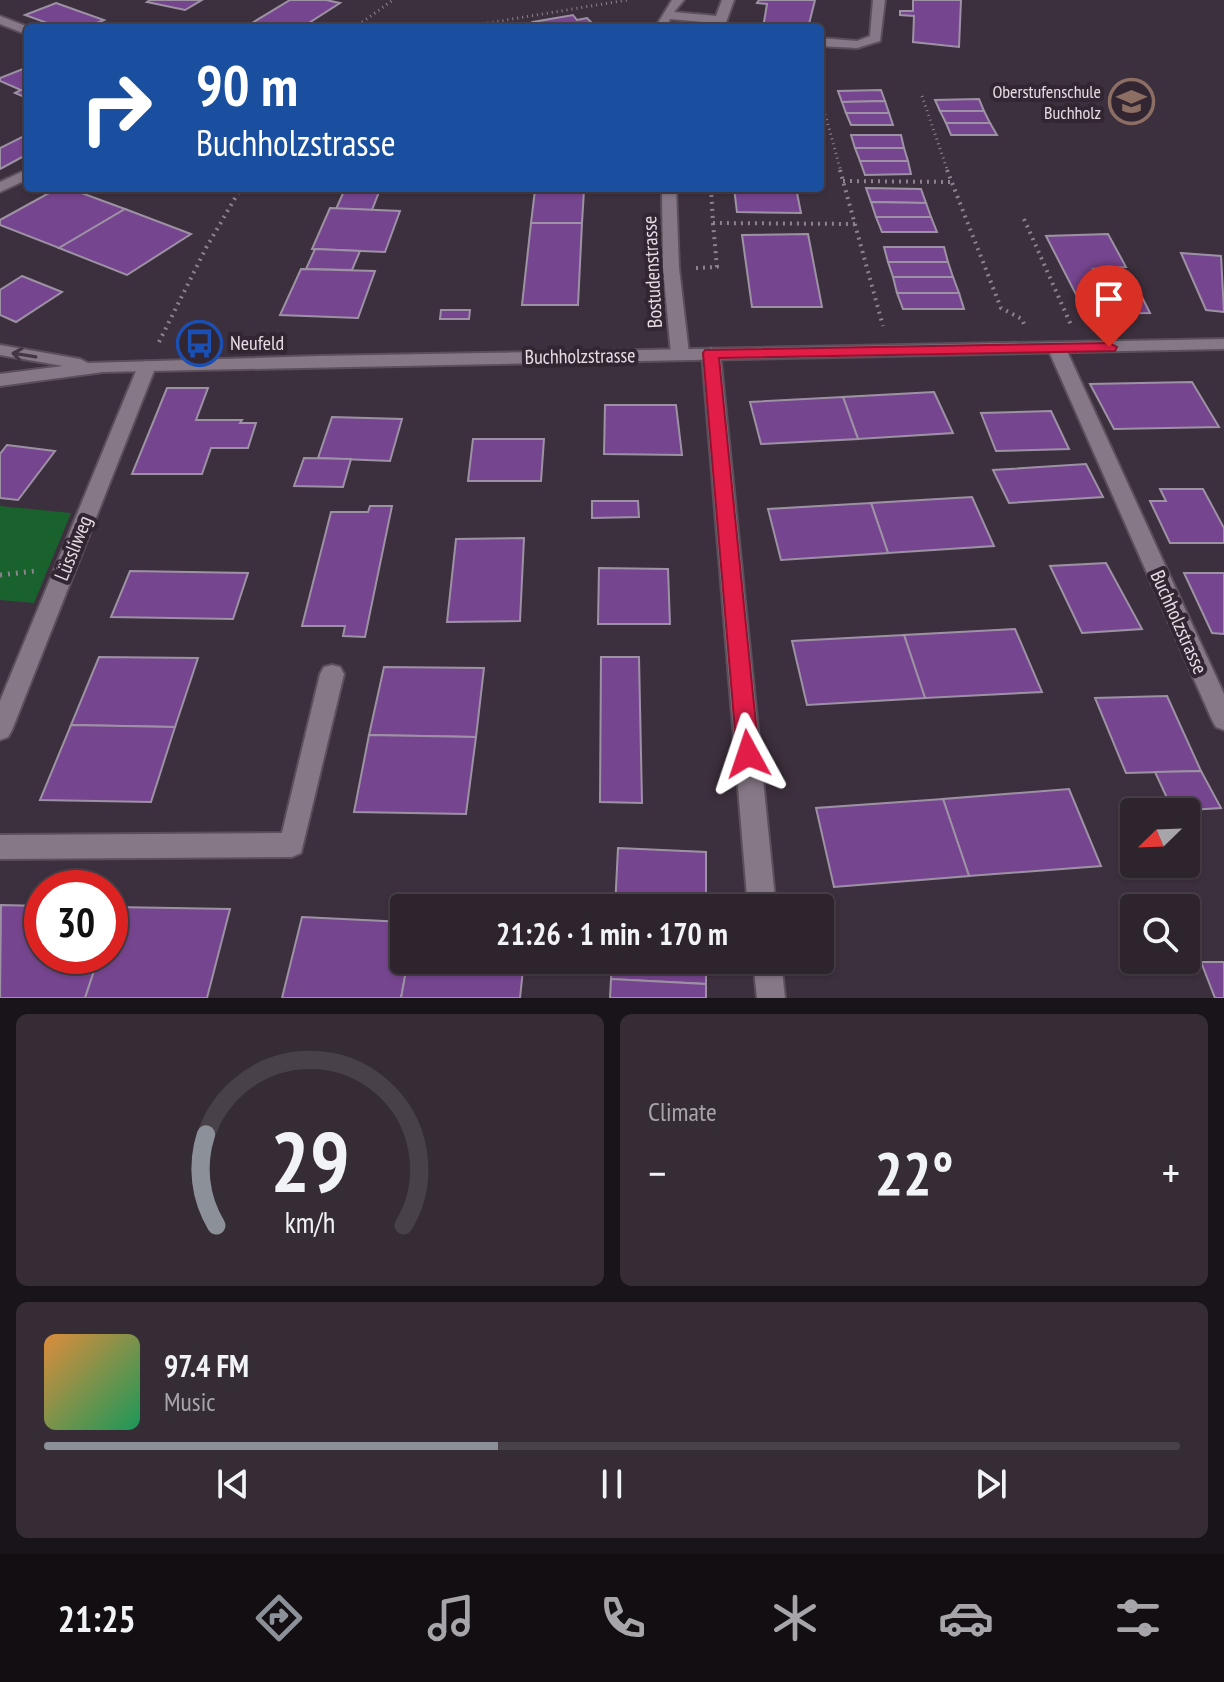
<!DOCTYPE html>
<meta charset="utf-8">
<style>
body{margin:0;font-family:"PT Sans Narrow",sans-serif;background:#362c36;color:#f1f3f6;height:100vh;display:flex;flex-direction:column;font-size:30px;white-space:nowrap}
*{box-sizing:border-box;margin:0}
p{font-size:26px;color:#a7a4aa}
.icon{flex:none;width:44px;height:44px;fill:none;stroke:currentColor;stroke-width:2;stroke-linecap:round;stroke-linejoin:round}
.map{position:relative;height:998px;overflow:hidden}
.details{display:flex;flex-direction:column;gap:16px;padding:16px;background:#191419;flex:1}
.details>*{flex:none}
.hud{position:absolute;left:24px;top:24px;width:800px;height:168px;border-radius:8px;box-shadow:0 2px 6px #0004,0 0 0 2px #49414a;background:#1a4fa0;color:#fff;overflow:hidden}
.needle{width:52px;rotate:247deg}
.buttons{position:absolute;left:1120px;top:798px;display:grid;gap:16px}
.buttons a{display:grid;place-items:center;width:80px;height:80px;border-radius:8px;background:#2e242e;box-shadow:0 2px 6px #0004,0 0 0 2px #49414a;font-size:40px}
.speed{position:absolute;left:24px;top:870px;display:flex;gap:16px;font-size:40px;font-weight:700;text-align:center}
.speed>*{display:grid;place-content:center;width:104px;height:104px;border-radius:50%;background:#2e242e;box-shadow:0 2px 6px #0004,0 0 0 2px #49414a;line-height:1}
.speed .limit{border:12px solid #d22;background:#fff;color:#111}
.pin{position:absolute;display:grid;place-items:center;width:68px;height:68px;color:#fff;margin:-82px -34px;border-radius:50% 50% 50% 0;rotate:-45deg;box-shadow:0 0 8px #0007}
.pin .icon{rotate:45deg}
.me{position:absolute;width:88px;margin:-44px;rotate:355deg;stroke-linejoin:round;filter:drop-shadow(0 0 6px #0008)}
.turn{display:flex;align-items:center;gap:28px;height:168px;padding:0 40px;font-size:36px}
.turn .icon{width:104px;height:104px;stroke-width:2.5}
.turn b{display:block;font-size:56px;line-height:68px}
.big{font-size:60px;font-weight:700;line-height:1.1}
.details .widget{flex:1;display:flex;flex-direction:column;justify-content:center;gap:12px;min-width:0;padding:0 28px;border-radius:12px;background:#362c36}
.details .dial{align-items:center;gap:0}
.dial svg{height:208px;overflow:visible;fill:none;stroke:#49414a;stroke-width:7;stroke-linecap:round;text-anchor:middle}
.dial text{fill:#f1f3f6;stroke:none}
.song{display:flex;align-items:center;gap:24px}
.cover{width:96px;height:96px;border-radius:12px;background:linear-gradient(135deg,hsl(30 70% 55%),hsl(150 70% 35%))}
.played{height:8px;border-radius:4px;background:linear-gradient(90deg,#8c9099 40%,#49414a 40%)}
.keys{display:flex;justify-content:space-around;direction:ltr}
.heat{display:flex;justify-content:space-between;align-items:center;font-size:44px;direction:ltr}
.details .tiles{flex:1;display:grid;gap:16px;grid-template-columns:1fr 1fr}
.widget:last-child{grid-column:span 2}
.trip{position:absolute;left:390px;top:894px;width:444px;height:80px;border-radius:8px;background:#2e242e;box-shadow:0 2px 6px #0004,0 0 0 2px #49414a;font-weight:700;line-height:80px;text-align:center}
.tabs{display:flex;height:128px;justify-content:space-around;align-items:center;background:#120e12;color:#a7a4aa}
.tabs .icon{width:56px;height:56px}
.tabs .selected{color:#8c9099}
.tabs b{font-size:36px;color:#f1f3f6}
.map>svg:first-child{display:block}
.green{fill:#19622d}
.building{fill:#76458f;stroke:#9d92a4;stroke-width:2}
.lines{fill:none;stroke-linecap:round;stroke-linejoin:round}
.service-casing{stroke:#5a4f5a;stroke-width:4}
.minor-casing{stroke:#5a4f5a;stroke-width:4}
.tertiary-casing{stroke:#5a4f5a;stroke-width:4}
.path-far2{stroke:#8d828e;stroke-width:3;stroke-dasharray:1 4;stroke-linecap:butt}
.path-far1{stroke:#8d828e;stroke-width:4;stroke-dasharray:2 5;stroke-linecap:butt}
.path{stroke:#8d828e;stroke-width:5;stroke-dasharray:2 6;stroke-linecap:butt}
.service{fill:#867887;fill-rule:evenodd}
.minor{fill:#867887;fill-rule:evenodd}
.tertiary{fill:#867887;fill-rule:evenodd}
.oneway{stroke:#443644}
.route{fill:#e11d48;stroke:#92132f;stroke-width:2}
.labels{text-anchor:middle;dominant-baseline:central;stroke-width:8;stroke-linejoin:round;paint-order:stroke}
.far-poi-label{font-size:18px;fill:#e5dce5;stroke:#332633;text-anchor:end}
.street-label{font-size:20px;fill:#e5dce5;stroke:#332633}
.poi-label{font-size:20px;fill:#e5dce5;stroke:#332633;text-anchor:start}
</style>
<div class="map">
<svg width="1224" height="998" viewBox="0 0 1224 998">
<rect width="100%" height="100%" fill="#3d303e"/>
<path class="green" d="M0 506 71 513 34 603 0 600Z"/>
<g class="building">
<path d="M150 0H202L185 10 147 2Z"/>
<path d="M290 0H326L340 3 301 28H278L252 23Z"/>
<path d="M759 0H815L808 28H763L767 4 757 3Z"/>
<path d="M913 0H961L959 47 913 42 914 16 900 15V11H913Z"/>
<path d="M56 3 104 20 85 28H61L25 15Z"/>
<path d="M573 15 577 20 587 18 597 28H539L533 22Z"/>
<path d="M28 67V94L22 96 15 93 21 90 0 81V78Z"/>
<path d="M881 90 885 101 842 102 838 91Z"/>
<path d="M979 99 984 111H940L935 100Z"/>
<path d="M885 101 889 113H846L842 102Z"/>
<path d="M940 111H984L990 123H946Z"/>
<path d="M846 113H889L893 125H851Z"/>
<path d="M946 123H990L997 135H951Z"/>
<path d="M28 134V154L0 169V148Z"/>
<path d="M851 135H901L904 148H855Z"/>
<path d="M855 148H904L908 161H860Z"/>
<path d="M860 161H908L911 174 865 175Z"/>
<path d="M58 188H68L125 209 59 248 0 225V220Z"/>
<path d="M340 188H408L407 193 338 191Z"/>
<path d="M734 188H796L801 213 737 212Z"/>
<path d="M866 188 921 189 926 203 871 202Z"/>
<path d="M535 190H584L582 223H531Z"/>
<path d="M344 191 379 192 372 210 336 209Z"/>
<path d="M871 202 926 203 931 217H876Z"/>
<path d="M330 208 400 211 385 252 312 249Z"/>
<path d="M125 209 191 234 127 275 59 248Z"/>
<path d="M876 217H931L937 232H882Z"/>
<path d="M531 223H582L578 305H522Z"/>
<path d="M808 234 822 307H752L742 235Z"/>
<path d="M1108 234 1126 267 1093 269 1098 280 1134 281 1150 313 1086 314 1046 236Z"/>
<path d="M884 247H944L948 262H888Z"/>
<path d="M315 249 360 251 352 270 306 269Z"/>
<path d="M1181 253 1221 256 1224 312 1206 310Z"/>
<path d="M888 262H948L953 277H893Z"/>
<path d="M301 269 375 271 358 318 280 315Z"/>
<path d="M22 276 62 292 16 322 0 315V290Z"/>
<path d="M893 277H953L959 293H897Z"/>
<path d="M897 293H959L964 309H903Z"/>
<path d="M441 310H470L469 319H440Z"/>
<path d="M1192 382 1219 427 1114 429 1090 384Z"/>
<path d="M167 388H208L196 420H242L240 423H256L248 448H211L202 474H132Z"/>
<path d="M934 392 953 433 858 439 843 397Z"/>
<path d="M843 397 858 439 761 444 750 402Z"/>
<path d="M605 405H676L682 455 604 454Z"/>
<path d="M1051 411 1069 449 996 451 981 413Z"/>
<path d="M332 417 402 419 390 461 318 458Z"/>
<path d="M473 439H544L541 481H468Z"/>
<path d="M7 445 55 451 18 500 0 498V454Z"/>
<path d="M304 458 351 459 343 487 294 486Z"/>
<path d="M1086 464 1103 497 1009 503 993 470Z"/>
<path d="M1160 489H1203L1224 528V543H1170L1150 501H1166Z"/>
<path d="M972 497 994 546 888 553 871 503Z"/>
<path d="M592 501H638L639 517 592 518Z"/>
<path d="M871 503 888 553 781 560 768 509Z"/>
<path d="M370 506H392L365 637 343 636 345 626H302L331 512H368Z"/>
<path d="M524 538 520 621 447 622 456 539Z"/>
<path d="M1106 563 1142 629 1082 633 1050 566Z"/>
<path d="M599 568 668 569 670 624H598Z"/>
<path d="M130 571 248 573 233 619 111 617Z"/>
<path d="M1184 573H1224V634L1212 633Z"/>
<path d="M1015 629 1042 692 925 698 904 635Z"/>
<path d="M904 635 925 698 807 705 792 641Z"/>
<path d="M99 657 198 658 175 727 71 725Z"/>
<path d="M601 657H639L642 803 600 802Z"/>
<path d="M384 667 484 668 476 737 369 735Z"/>
<path d="M1167 696 1201 771 1126 773 1095 698Z"/>
<path d="M71 725 175 727 151 802 40 800Z"/>
<path d="M369 735 476 737 466 814 354 812Z"/>
<path d="M1201 771 1221 808 1173 811 1155 772Z"/>
<path d="M1069 789 1101 866 969 876 943 799Z"/>
<path d="M943 799 969 876 834 887 816 808Z"/>
<path d="M618 848 706 852V908H615Z"/>
<path d="M1 905 42 906V956H99L85 998H0Z"/>
<path d="M115 907 230 909 207 998H85L99 956H110V923Z"/>
<path d="M302 917 404 922V960H408L401 998H282Z"/>
<path d="M408 960H524L520 998H401Z"/>
<path d="M612 960H706V984L611 979Z"/>
<path d="M1201 962H1224V998H1215Z"/>
<path d="M611 979 706 984V998H610Z"/>
</g>
<g class="lines">
<defs>
<path id="service" d="M332 665 340 667 344 674 301 853 292 857 0 859V835L282 833 320 674 324 667Z"/>
<g id="minor">
<path d="M672 0H684L674 12 716 16 722 0H734L724 28H712L714 23 670 19 667 28H655Z"/>
<path d="M873 0H885L880 41 857 48 820 46V38L857 41 870 36Z"/>
<path d="M0 16 31 28H28V35L0 24Z"/>
<path d="M28 169V179L0 192V182Z"/>
<path d="M662 188H676L679 268 689 354 680 359 671 354 663 268Z"/>
<path d="M1057 344 1066 349 1224 694V730L1216 727 1212 720 1048 349Z"/>
<path d="M711 348 720 353 776 908H748L702 353Z"/>
<path d="M147 361 156 366 12 730 8 737 0 740V701L138 366Z"/>
<path d="M753 960H781L785 998H757Z"/>
</g>
<path id="tertiary" d="M1224 339V349L103 372 0 386V374L63 366 0 355V345L80 359 88 363 318 356Z"/>
</defs>
<use href="#service" class="service-casing"/>
<use href="#minor" class="minor-casing"/>
<use href="#tertiary" class="tertiary-casing"/>
<g class="path-far2">
<path d="M354 28 393 0"/>
<path d="M458 28 627 0"/>
<path d="M820 95 841 172"/>
<path d="M922 96 948 172"/>
</g>
<g class="path-far1">
<path d="M840 170 883 326"/>
<path d="M947 170 1001 308 1022 319 1024 324"/>
<path d="M843 181 951 182"/>
<path d="M711 188 713 223 855 224"/>
<path d="M1024 219 1071 325"/>
<path d="M696 268 717 267 713 223"/>
<path d="M159 342 206 248 241 188"/>
</g>
<path class="path" d="M0 575 35 571"/>
<use href="#service" class="service"/>
<use href="#minor" class="minor"/>
<use href="#tertiary" class="tertiary"/>
</g>
<defs><path id="oneway-shaft" d="M-6 0H5M1.5-3L5.5 0L1.5 3" fill="none" stroke-width="1.6" stroke-linecap="round" stroke-linejoin="round" transform="scale(2)"/></defs>
<use class="oneway" href="#oneway-shaft" transform="translate(24 355) rotate(-171)"/>
<path class="route" d="M1109 343 1117 347 1115 351 719 358 759 754 756 760 748 763 740 760 737 754 703 353 705 350Z"/>
<defs>
<symbol id="school-ring" viewBox="-11 -11 22 22"><circle r="9.5" fill="#332633" stroke="#8d6e63" stroke-width="1.5"/><path d="M0-5L7-2L0 1L-7-2ZM-4 1L0 2.5L4 1V4Q0 6-4 4Z" fill="#8d6e63"/></symbol>
<symbol id="bus-ring" viewBox="-11 -11 22 22"><circle r="9.5" fill="#332633" stroke="#1a4fb4" stroke-width="1.5"/><path d="M-5-6H5V4H4V6H2V4H-2V6H-4V4H-5ZM-3.5-4V0h7V-4ZM-3.5 1.2v1.5H-2V1.2ZM2 1.2v1.5H3.5V1.2Z" fill="#1a4fb4"/></symbol>
</defs>
<g fill-rule="evenodd">
<use href="#school-ring" x="1106" y="76" width="51" height="51"/>
<use href="#bus-ring" x="174" y="318" width="51" height="51"/>
</g>
<g class="labels">
<g class="far-poi-label">
<text x="1101" y="91">Oberstufenschule<tspan x="1101" dy="21">Buchholz</tspan></text>
</g>
<g class="street-label">
<text transform="translate(652 272) rotate(-93)">Bostudenstrasse</text>
<text transform="translate(580 356) rotate(-1)">Buchholzstrasse</text>
<text transform="translate(73 548) rotate(-68)">Lüssliweg</text>
<text transform="translate(1179 622) rotate(66)">Buchholzstrasse</text>
</g>
<g class="poi-label">
<text x="230" y="343">Neufeld</text>
</g>
</g>
</svg>
<div class="buttons">
<a><svg class="needle" viewBox="-14 -14 28 28"><path d="M0-13l5 13h-10z" fill="#e53935"/><path d="M0 13l5-13h-10z" fill="#a7a4aa"/></svg></a>
<a><svg class="icon" aria-label="search" viewBox="0 0 24 24"><circle cx="10" cy="10" r="6"/><path d="M15 15l6 6"/></svg></a>
</div>
<div class="speed"><div class="limit">30</div></div>
<div class="pin" style="left:1109px;top:347px;background:#d93025"><svg class="icon" aria-label="arrive" viewBox="0 0 24 24"><path d="M6 21V4h12l-3 4 3 4H6"/></svg></div>
<svg class="me" style="left:748px;top:754px" viewBox="-20 -20 40 40"><path d="M0-17L14 15 0 8-14 15z" fill="#e11d48" stroke="#fff" stroke-width="4"/></svg>
<div class="trip">21:26 · 1 min · 170 m</div>
<div class="hud">
<div class="turn"><svg class="icon" aria-label="right" viewBox="0 0 24 24"><path d="M7 20v-9h11M14 6l5 5-5 5"/></svg><div><b>90 m</b>Buchholzstrasse</div></div>
</div>
</div>
<section class="details">
<div class="tiles">
<div class="widget dial"><svg viewBox="0 0 100 80">
<path d="M14 69A42 42 0 1 1 86 69"/>
<path d="M14 69A42 42 0 0 1 10 34" stroke="#8c9099"/>
<text x="50" y="56" font-size="32" font-weight="700">29</text>
<text x="50" y="72" font-size="11">km/h</text>
</svg></div>
<div class="widget"><p>Climate</p>
<div class="heat"><a>−</a><b class="big">22°</b><a>+</a></div>
</div>
<div class="widget">
<div class="song"><i class="cover"></i><div><b>97.4 FM</b><p>Music</p></div></div>
<div class="played"></div>
<div class="keys"><svg class="icon" aria-label="previous" viewBox="0 0 24 24"><path d="M18 5L8 12l10 7zM5 5v14"/></svg><svg class="icon" aria-label="pause" viewBox="0 0 24 24"><path d="M8 5v14M16 5v14"/></svg><svg class="icon" aria-label="next" viewBox="0 0 24 24"><path d="M6 5l10 7-10 7zM19 5v14"/></svg></div>
</div>
</div>
</section>
<nav class="tabs">
<b>21:25</b>
<svg class="icon selected" aria-label="directions" viewBox="0 0 24 24"><path d="M12 3l9 9-9 9-9-9zM9 14v-3h6M13 9l2 2-2 2"/></svg>
<svg class="icon" aria-label="music" viewBox="0 0 24 24"><path d="M9 18V5l10-2v13"/><circle cx="6" cy="18" r="3"/><circle cx="16" cy="16" r="3"/></svg>
<svg class="icon" aria-label="phone" viewBox="0 0 24 24"><path d="M5 4h4l2 5-3 2q2 4 5 5l2-3 5 2v4C11 20 4 13 5 4z"/></svg>
<svg class="icon" aria-label="climate" viewBox="0 0 24 24"><path d="M12 3v18M4 7l16 10M4 17L20 7"/></svg>
<svg class="icon" aria-label="car" viewBox="0 0 24 24"><path d="M5 17H2v-5l4-1 3-4h7l3 4 3 1v5h-3M9 17h6M6 11h13"/><circle cx="7" cy="17" r="2"/><circle cx="17" cy="17" r="2"/></svg>
<svg class="icon" aria-label="filters" viewBox="0 0 24 24"><path d="M4 7h16M4 17h16"/><circle cx="9" cy="7" r="2"/><circle cx="15" cy="17" r="2"/></svg>
</nav>
